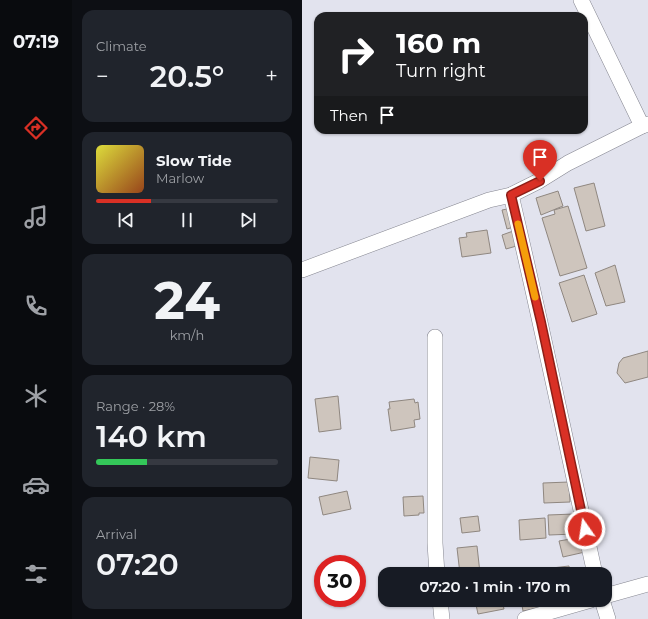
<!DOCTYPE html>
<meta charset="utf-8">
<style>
body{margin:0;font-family:Montserrat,sans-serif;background:#20242c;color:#f1f3f6;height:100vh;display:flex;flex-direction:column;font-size:15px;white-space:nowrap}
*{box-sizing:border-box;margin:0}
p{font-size:13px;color:#9ea1a6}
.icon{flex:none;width:22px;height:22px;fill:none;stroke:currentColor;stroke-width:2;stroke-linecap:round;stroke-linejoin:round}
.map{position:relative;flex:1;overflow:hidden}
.details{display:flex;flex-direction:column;gap:10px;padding:10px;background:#0d0f14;width:230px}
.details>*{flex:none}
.guide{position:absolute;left:12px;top:12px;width:274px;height:122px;border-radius:12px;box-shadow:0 1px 3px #0004;background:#202124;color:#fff;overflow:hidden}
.speed{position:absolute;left:12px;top:555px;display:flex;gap:8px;font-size:20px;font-weight:700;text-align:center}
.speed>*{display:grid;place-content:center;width:52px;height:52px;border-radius:50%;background:#171b24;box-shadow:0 1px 3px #0004;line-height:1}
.speed .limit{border:6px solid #d22;background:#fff;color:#111}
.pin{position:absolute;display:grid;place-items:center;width:34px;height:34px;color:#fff;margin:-41px -17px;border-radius:50% 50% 50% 0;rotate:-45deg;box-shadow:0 0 4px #0007}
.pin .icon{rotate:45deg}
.me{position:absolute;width:44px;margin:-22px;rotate:347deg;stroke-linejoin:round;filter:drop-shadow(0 0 3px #0008)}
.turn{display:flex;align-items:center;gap:14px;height:84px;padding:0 16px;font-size:18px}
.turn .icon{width:52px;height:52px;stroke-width:2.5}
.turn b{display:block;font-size:28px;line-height:34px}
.then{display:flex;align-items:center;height:38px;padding:0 16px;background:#0003;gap:8px;font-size:15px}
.big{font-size:30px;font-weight:600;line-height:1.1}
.details .tile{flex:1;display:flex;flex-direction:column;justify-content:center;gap:6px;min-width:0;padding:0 14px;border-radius:12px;background:#20242c}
.details .dial{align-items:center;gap:0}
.dial b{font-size:52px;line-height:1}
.song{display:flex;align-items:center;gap:12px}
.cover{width:48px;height:48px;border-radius:6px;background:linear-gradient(135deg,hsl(60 70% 55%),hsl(20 70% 35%))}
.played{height:4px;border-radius:2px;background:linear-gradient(90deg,#d93025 30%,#363941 30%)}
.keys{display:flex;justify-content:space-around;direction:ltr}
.heat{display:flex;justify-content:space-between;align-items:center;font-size:22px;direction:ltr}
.charge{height:6px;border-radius:3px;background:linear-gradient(90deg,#34c759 28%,#363941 0)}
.trip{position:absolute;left:76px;top:567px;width:234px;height:40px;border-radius:12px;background:#171b24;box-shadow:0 1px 3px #0004;font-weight:600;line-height:40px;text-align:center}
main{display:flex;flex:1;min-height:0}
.tabs{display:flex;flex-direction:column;width:72px;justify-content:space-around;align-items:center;background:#090b0e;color:#9ea1a6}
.tabs .icon{width:28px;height:28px}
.tabs .on{color:#d93025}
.tabs b{font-size:18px;color:#f1f3f6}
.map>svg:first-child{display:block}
.building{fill:#cec5bd;stroke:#8f8780}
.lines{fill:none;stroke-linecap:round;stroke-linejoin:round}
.minor-casing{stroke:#858690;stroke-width:16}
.minor{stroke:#fff;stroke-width:15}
.route-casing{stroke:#8d1f18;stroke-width:10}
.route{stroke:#d93025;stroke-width:7}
.slow{stroke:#f59e0b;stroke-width:7}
</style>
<main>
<nav class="tabs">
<b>07:19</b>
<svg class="icon on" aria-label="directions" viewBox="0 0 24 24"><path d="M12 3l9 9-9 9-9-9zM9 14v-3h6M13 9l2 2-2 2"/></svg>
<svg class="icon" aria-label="music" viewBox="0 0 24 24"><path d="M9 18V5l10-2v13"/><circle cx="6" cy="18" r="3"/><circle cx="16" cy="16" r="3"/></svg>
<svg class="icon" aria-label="phone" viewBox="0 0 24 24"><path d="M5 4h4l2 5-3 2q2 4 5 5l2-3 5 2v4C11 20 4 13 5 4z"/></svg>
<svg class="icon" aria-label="climate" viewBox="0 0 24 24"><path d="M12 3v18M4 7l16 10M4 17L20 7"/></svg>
<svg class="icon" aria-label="car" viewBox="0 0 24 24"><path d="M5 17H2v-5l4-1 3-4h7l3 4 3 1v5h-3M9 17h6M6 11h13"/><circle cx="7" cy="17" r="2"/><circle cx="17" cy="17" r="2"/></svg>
<svg class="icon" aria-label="filters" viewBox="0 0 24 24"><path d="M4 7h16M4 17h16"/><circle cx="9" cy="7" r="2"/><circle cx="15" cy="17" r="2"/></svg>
</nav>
<section class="details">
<div class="tile"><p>Climate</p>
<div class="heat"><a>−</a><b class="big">20.5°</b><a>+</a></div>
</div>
<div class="tile">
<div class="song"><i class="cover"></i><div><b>Slow Tide</b><p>Marlow</p></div></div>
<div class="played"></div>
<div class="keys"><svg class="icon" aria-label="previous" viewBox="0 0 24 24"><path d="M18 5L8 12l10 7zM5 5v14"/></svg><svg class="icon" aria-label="pause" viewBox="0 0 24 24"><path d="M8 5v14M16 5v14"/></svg><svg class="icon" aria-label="next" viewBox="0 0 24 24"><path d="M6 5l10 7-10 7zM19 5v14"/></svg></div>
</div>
<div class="tile dial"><b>24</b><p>km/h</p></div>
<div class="tile"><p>Range · 28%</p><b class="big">140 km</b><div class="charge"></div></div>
<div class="tile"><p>Arrival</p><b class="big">07:20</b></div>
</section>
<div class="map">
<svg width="346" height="619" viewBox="0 0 346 619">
<rect width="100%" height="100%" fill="#e2e3ee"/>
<g class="building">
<path d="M292 183 303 226 284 231 272 188Z"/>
<path d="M256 191 261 206 239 215 234 198Z"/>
<path d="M266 206 285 268 258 276 240 218 253 214 252 210Z"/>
<path d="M210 208 215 226 205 229 200 210Z"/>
<path d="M185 230 189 253 160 257 157 238 165 237 164 233Z"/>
<path d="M214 230 218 245 204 249 200 235Z"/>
<path d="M313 265 323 302 304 306 293 273Z"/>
<path d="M282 275 295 314 270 322 257 283Z"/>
<path d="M346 351V377L323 383 315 373 317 363 321 358Z"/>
<path d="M36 396 39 429 17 432 13 399Z"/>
<path d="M112 399 113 403 116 402 118 419 112 420 113 427 89 431 86 409H88L87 402Z"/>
<path d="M8 457 37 460 35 481 6 478Z"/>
<path d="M267 482 268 502 242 503 241 483Z"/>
<path d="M45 491 49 509 21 515 17 497Z"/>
<path d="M121 496 122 513H117V515L102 516 101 497Z"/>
<path d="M272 514 273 534 247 535 246 515Z"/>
<path d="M176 516 178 531 160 533 158 518Z"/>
<path d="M243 518 244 538 218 540 217 520Z"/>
<path d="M280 537 283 552 261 557 257 541Z"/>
<path d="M175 546 178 573 158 574 155 548Z"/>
<path d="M267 566 268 574H250V568Z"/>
<path d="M173 600H200L202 609 176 614Z"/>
<path d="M219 600H246L247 606 221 611Z"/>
</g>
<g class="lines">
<defs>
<g id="minor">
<path d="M279 0 340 126 346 124"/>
<path d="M209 195C239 321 265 448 293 574"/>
<path d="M0 270 187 200 209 195 237 181 266 163 340 126"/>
<path d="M133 337V543L135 574"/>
<path d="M303 596 346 584"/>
<path d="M138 600 140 619"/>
<path d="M300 600 306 619"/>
<path d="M223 619 289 600"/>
</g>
</defs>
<use href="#minor" class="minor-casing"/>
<use href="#minor" class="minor"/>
</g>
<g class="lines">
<defs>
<path id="route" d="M238 181 209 195 239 322 283 529"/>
</defs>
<use href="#route" class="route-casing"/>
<use href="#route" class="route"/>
<path class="slow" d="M216 224 233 297"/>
</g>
</svg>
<div class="speed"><div class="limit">30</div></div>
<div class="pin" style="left:238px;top:181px;background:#d93025"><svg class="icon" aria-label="arrive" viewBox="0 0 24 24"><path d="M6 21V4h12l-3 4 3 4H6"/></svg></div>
<svg class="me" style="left:283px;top:529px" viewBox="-20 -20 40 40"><circle r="17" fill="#d93025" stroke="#fff" stroke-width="3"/><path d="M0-11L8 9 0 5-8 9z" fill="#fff"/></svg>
<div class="trip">07:20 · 1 min · 170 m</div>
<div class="guide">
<div class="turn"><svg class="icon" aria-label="right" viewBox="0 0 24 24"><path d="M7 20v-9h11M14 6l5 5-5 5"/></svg><div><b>160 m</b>Turn right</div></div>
<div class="then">Then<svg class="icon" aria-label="arrive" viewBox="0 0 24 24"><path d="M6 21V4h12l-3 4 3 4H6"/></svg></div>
</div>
</div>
</main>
